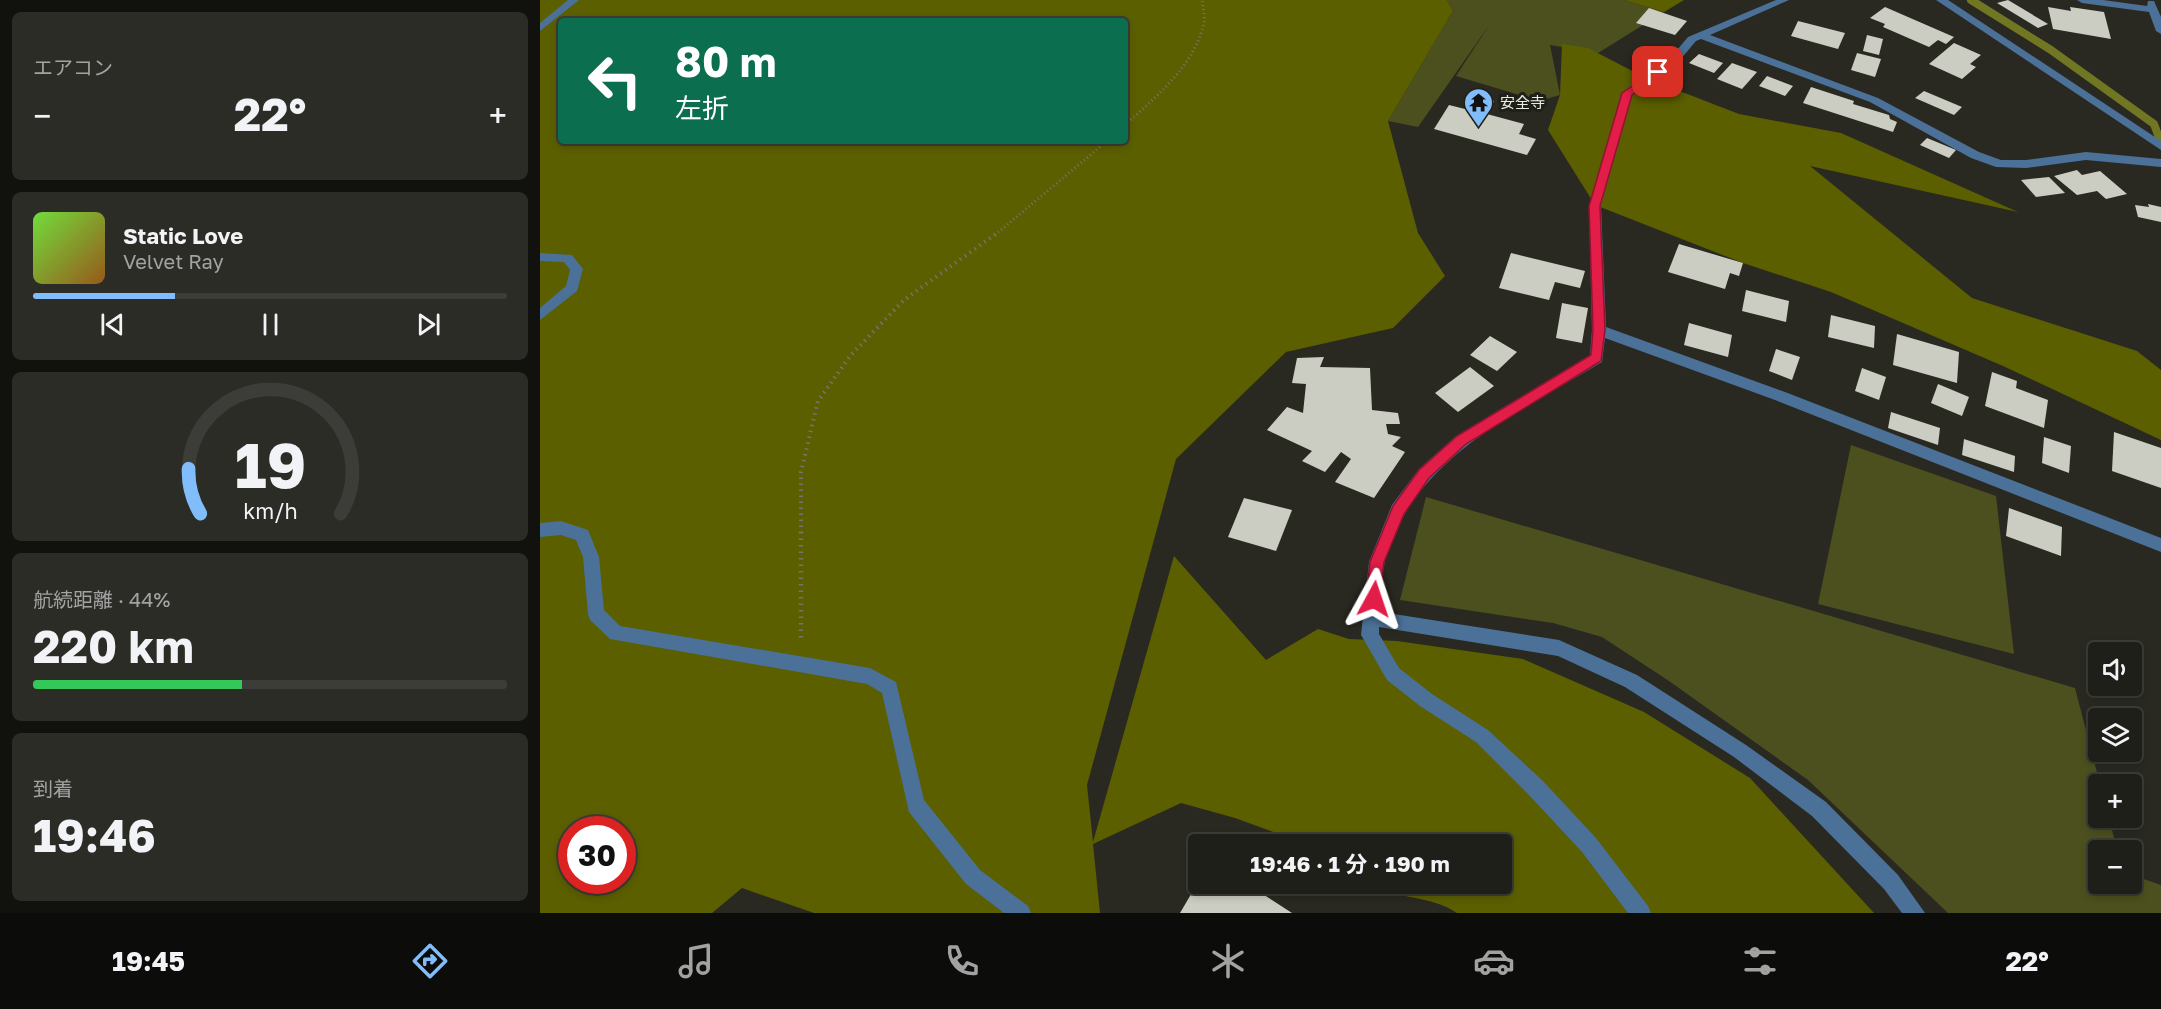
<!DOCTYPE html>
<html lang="ja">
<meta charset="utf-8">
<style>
body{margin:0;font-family:"Golos Text","Noto Sans JP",sans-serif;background:#2c2c26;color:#f1f3f6;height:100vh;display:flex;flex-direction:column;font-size:22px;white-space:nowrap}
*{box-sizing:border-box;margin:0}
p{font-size:20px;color:#a1a2a2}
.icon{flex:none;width:33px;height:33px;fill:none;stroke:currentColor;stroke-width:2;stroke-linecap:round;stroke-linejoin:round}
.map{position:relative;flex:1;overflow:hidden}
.panel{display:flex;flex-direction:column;gap:12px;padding:12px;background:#11110e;width:540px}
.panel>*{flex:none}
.banner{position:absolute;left:18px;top:18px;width:570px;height:126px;border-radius:6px;box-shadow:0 3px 9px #0003,0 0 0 2px #3c3d38;background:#0b6e4f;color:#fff;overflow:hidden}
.controls{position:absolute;left:1548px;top:642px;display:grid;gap:12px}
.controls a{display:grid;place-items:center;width:54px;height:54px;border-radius:6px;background:#1f1f19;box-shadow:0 3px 9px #0003,0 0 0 2px #3c3d38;font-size:30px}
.speed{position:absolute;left:18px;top:816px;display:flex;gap:12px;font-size:30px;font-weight:700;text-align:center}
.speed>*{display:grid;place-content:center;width:78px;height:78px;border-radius:50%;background:#1f1f19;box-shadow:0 3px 9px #0003,0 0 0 2px #3c3d38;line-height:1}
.speed .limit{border:9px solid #d22;background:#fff;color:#111}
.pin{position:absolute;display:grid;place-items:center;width:51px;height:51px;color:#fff;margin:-26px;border-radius:12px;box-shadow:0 3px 9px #0006}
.me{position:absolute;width:66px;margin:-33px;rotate:5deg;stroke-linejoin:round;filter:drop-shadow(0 0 4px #0008)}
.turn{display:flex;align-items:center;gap:21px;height:126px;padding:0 18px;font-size:27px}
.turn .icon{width:78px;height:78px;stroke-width:2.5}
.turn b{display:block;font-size:42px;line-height:51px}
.big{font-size:45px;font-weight:700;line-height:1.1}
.panel .widget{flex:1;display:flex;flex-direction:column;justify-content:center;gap:9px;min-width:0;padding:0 21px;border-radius:9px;background:#2c2c26}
.panel .dial{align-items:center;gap:0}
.dial svg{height:156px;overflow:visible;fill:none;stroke:#3c3d38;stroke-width:7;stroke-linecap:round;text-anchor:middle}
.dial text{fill:#f1f3f6;stroke:none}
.song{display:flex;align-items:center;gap:18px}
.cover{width:72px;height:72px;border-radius:9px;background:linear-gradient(135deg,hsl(100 70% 55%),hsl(30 70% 35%))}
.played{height:6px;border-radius:3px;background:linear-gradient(90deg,#80bdfa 30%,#3c3d38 30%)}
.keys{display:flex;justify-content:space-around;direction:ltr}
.heat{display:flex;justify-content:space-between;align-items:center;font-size:33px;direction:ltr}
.charge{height:9px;border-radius:4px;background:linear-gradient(90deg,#34c759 44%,#3c3d38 0)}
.trip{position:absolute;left:648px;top:834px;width:324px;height:60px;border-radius:6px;background:#1f1f19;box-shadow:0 3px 9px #0003,0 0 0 2px #3c3d38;font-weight:700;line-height:60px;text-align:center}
.menu{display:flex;height:96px;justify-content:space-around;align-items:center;background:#0c0c0a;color:#a1a2a2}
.menu .icon{width:42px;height:42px}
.menu .selected{color:#80bdfa}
.menu b{font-size:27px;color:#f1f3f6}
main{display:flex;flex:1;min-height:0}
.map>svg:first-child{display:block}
.green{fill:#4c501e}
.forest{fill:#5b5f00;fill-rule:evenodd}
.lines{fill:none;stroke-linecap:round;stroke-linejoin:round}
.stream{stroke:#717623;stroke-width:8}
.building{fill:#cbcdc2}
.path-far2{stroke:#74746d;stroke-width:3;stroke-dasharray:1 3;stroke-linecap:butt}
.path-far1{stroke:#74746d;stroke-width:4;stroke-dasharray:1.5 4.5;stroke-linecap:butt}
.path{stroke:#74746d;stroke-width:4.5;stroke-dasharray:1.5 5;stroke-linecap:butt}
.minor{fill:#4b7198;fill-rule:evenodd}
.route{fill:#e11d48;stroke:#92132f;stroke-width:1.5}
.labels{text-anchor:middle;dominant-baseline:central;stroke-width:6;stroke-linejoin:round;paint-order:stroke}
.far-poi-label{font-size:15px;fill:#ebece7;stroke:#1f2018;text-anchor:start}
</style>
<main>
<section class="panel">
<div class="widget"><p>エアコン</p>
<div class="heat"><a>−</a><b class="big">22°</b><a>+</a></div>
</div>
<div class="widget">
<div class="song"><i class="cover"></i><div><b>Static Love</b><p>Velvet Ray</p></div></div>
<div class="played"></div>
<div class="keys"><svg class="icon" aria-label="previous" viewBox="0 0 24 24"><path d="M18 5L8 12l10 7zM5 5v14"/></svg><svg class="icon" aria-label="pause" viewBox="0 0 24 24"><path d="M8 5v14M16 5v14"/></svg><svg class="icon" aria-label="next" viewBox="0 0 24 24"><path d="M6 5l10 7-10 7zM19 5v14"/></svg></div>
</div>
<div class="widget dial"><svg viewBox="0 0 100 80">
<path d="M14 69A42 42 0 1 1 86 69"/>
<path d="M14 69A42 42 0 0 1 8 46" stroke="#80bdfa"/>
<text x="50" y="56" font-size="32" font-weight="700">19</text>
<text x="50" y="72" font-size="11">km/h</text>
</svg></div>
<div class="widget"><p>航続距離 · 44%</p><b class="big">220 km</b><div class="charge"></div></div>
<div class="widget"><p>到着</p><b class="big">19:46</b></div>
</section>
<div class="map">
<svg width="1621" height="913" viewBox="0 0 1621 913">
<rect width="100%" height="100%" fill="#292921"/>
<g class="green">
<path d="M907 0H1084L1124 12 1058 53 1010 45 1020 95 999 101 916 76 950 24 878 127 848 121 913 11Z"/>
<path d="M1311 445 1456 496 1474 654 1278 604Z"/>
<path d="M886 497 1535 688 1560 784 1558 818H1569L1577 850H1558V884H1592V875L1621 885V913H1408L1268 780 1129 681 1062 637 1013 623 860 600Z"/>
</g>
<g class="forest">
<path d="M0 0H907L913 11 848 121 878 233 905 276 853 328 746 352 636 459 547 785 553 842 634 556 726 660 778 629 809 639 857 641 983 659 1104 712 1210 778 1334 913H917C891 895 858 900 831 884H962V844H766L695 818 641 803 553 844 560 913H274L202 888 172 913H0ZM21 21H585V141H21ZM32 830H82V880H32Z"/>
<path d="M1084 0H1144L1124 12Z"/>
<path d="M1022 44 1048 48 1106 78 1199 114 1301 133 1478 212 1270 166 1432 298 1597 351 1621 370V440L1463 366 1291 292 1203 263 1055 205 1008 130 1020 95Z"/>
</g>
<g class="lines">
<path class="stream" d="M1431 0 1511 50 1614 124 1621 143"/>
</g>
<g class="building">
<path d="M1468 0 1508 24 1498 28 1457 3Z"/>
<path d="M1345 7 1414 37 1406 44 1398 40 1389 47 1343 27 1345 24 1330 18Z"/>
<path d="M1508 7 1531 11 1530 7 1564 12 1571 39 1513 29Z"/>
<path d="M1109 8 1147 21 1135 35 1096 23Z"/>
<path d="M1258 21 1305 33 1298 49 1251 36Z"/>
<path d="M1327 35 1343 39 1339 55 1323 51Z"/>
<path d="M1414 43 1441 55 1430 64 1436 67 1422 79 1389 64Z"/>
<path d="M1317 53 1341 59 1335 77 1311 70Z"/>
<path d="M1159 54 1183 63 1174 73 1149 63Z"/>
<path d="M1192 63 1217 72 1202 89 1177 79Z"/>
<path d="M1227 76 1253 86 1245 96 1219 86Z"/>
<path d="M1271 87 1314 101 1313 104 1349 115 1350 119 1357 122 1353 132 1263 103Z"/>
<path d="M1384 91 1422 107 1414 115 1375 98Z"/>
<path d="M934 95 954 101 947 114 984 124 979 134 996 139 987 155 894 129 909 105 925 109Z"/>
<path d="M1387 138 1416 150 1409 158 1380 145Z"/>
<path d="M1537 170 1542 175 1560 171 1587 194 1566 199 1557 191 1537 195 1514 176Z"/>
<path d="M1509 177 1525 193 1496 197 1481 180Z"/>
<path d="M1608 204 1621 207V222L1598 217 1595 205 1609 207Z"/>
<path d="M1139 244 1203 263 1199 276 1190 273 1185 289 1128 272Z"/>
<path d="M971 253 1045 271 1040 288 1015 282 1009 300 959 288Z"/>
<path d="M1206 290 1249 301 1246 322 1202 311Z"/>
<path d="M1022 303 1048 308 1042 343 1016 338Z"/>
<path d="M1291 315 1335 326 1334 348 1288 337Z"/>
<path d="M1149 323 1192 335 1188 357 1144 345Z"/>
<path d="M1357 334 1419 352 1417 383 1353 365Z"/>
<path d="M950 336 977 352 957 371 930 355Z"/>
<path d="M1236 349 1260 357 1252 380 1229 371Z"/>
<path d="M784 357 780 367 830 368 832 410 858 413 860 424H846L848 434 861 437 852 446 865 452 834 498 795 482 811 459 801 452 785 472 762 461 772 451 727 430 747 407 763 413 766 384 752 383 757 358Z"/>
<path d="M930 367 954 386 918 412 895 393Z"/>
<path d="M1322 368 1346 377 1339 400 1315 391Z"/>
<path d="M1452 372 1477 381 1476 388 1508 400 1504 428 1445 406Z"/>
<path d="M1398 384 1429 397 1422 416 1391 403Z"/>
<path d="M1351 412 1400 428 1398 445 1348 428Z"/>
<path d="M1574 432 1621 448V488L1572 471Z"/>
<path d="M1504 437 1531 446 1529 473 1502 463Z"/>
<path d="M1424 439 1475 456 1474 472 1422 455Z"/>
<path d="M704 498 752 510 736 551 688 537Z"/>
<path d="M1469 508 1522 527 1521 556 1466 536Z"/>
<path d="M657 884H707L752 913H640Z"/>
</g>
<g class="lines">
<g class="path-far2">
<path d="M585 125C615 98 655 65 664 23 665 16 663 7 662 0"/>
<path d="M455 235 567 141"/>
</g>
<path class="path-far1" d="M261 533V472L278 401 310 356 364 300 457 233"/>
<path class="path" d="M261 532V640"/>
<g class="minor">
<path d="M28 0H39L0 31V23Z"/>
<path d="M1236 0H1249L1170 35 1338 98 1439 152 1461 160H1486L1546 152 1621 159V167L1546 160 1486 168 1456 167 1431 158 1330 102 1161 39 1156 41 1134 67 1110 80 1092 95 1061 205 1066 327 1245 392 1621 538V552L1235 400 1065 338 1062 362C978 413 873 457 845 561 841 577 842 595 841 612L1019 640 1097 675 1206 745 1286 802 1358 875 1385 913H1362L1344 889 1272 816 1194 757 1085 687 1018 656 839 627V634L859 668 892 694 948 730 1003 781 1056 838 1108 906 1111 913H1088L1042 852 989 795 936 742 880 706 847 680 821 635 829 562 852 505 879 469 916 436 1050 355 1052 330 1049 205 1082 94 1102 76 1126 63 1148 37Z"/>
<path d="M1396 0H1408L1621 141V150Z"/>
<path d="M1537 0H1563L1607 6 1608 1H1614L1621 17V34L1616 31 1609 12 1542 3Z"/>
<path d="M0 253 32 255 43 269 37 291 0 320V308L26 286 30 270 24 262 0 261Z"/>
<path d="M21 521 48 530 59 557 64 610 80 626 330 668 356 682 384 800 440 870 488 906 491 913H464L426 884 369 812 342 693 327 684 70 639 50 620 48 614 43 557 36 540 21 535 0 537V523Z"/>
</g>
</g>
<path class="route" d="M1118 69 1121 70V74L1092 95 1060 206 1065 330 1061 361 926 444 889 478 864 514 844 562 839 604 834 606 828 604 826 599 830 562 853 506 879 470 917 436 1051 355 1053 330 1049 206 1082 93Z"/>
<defs>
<symbol id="temple-pin" viewBox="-11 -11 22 30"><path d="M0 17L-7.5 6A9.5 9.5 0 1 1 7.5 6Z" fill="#80bdfa" stroke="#1f2018"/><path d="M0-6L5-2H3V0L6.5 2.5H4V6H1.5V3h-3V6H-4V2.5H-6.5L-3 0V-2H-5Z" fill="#111"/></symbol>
</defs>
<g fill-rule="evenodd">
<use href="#temple-pin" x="922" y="86" width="33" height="45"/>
</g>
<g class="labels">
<g class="far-poi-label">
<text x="960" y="102">安全寺</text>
</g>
</g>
</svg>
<div class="controls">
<a><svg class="icon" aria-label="sound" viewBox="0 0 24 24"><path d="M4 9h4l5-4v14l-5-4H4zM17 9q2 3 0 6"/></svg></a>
<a><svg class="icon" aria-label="layers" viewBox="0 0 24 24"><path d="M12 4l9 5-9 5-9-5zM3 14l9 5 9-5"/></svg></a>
<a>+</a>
<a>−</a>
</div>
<div class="speed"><div class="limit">30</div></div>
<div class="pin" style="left:1118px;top:72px;background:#d93025"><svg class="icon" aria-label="arrive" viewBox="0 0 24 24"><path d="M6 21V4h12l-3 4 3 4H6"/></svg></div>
<svg class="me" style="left:834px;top:599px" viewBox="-20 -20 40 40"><path d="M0-17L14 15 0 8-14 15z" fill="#e11d48" stroke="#fff" stroke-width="4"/></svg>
<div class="trip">19:46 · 1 分 · 190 m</div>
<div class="banner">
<div class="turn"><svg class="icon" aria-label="left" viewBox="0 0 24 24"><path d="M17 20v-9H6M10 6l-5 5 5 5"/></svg><div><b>80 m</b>左折</div></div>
</div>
</div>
</main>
<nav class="menu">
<b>19:45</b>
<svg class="icon selected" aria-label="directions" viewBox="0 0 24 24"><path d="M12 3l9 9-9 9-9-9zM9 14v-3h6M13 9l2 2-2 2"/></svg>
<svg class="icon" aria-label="music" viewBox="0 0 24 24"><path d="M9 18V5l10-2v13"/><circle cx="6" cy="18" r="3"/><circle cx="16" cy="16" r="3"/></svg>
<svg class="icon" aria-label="phone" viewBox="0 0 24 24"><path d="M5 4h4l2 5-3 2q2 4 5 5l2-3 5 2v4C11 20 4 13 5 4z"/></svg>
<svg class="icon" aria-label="climate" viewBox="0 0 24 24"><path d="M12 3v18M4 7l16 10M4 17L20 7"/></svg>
<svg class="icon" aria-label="car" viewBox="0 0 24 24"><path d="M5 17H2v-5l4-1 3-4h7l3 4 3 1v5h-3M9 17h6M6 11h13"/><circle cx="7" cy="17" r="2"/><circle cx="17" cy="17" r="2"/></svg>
<svg class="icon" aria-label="filters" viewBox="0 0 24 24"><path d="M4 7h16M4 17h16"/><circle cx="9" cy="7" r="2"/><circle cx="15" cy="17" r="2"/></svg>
<b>22°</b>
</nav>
